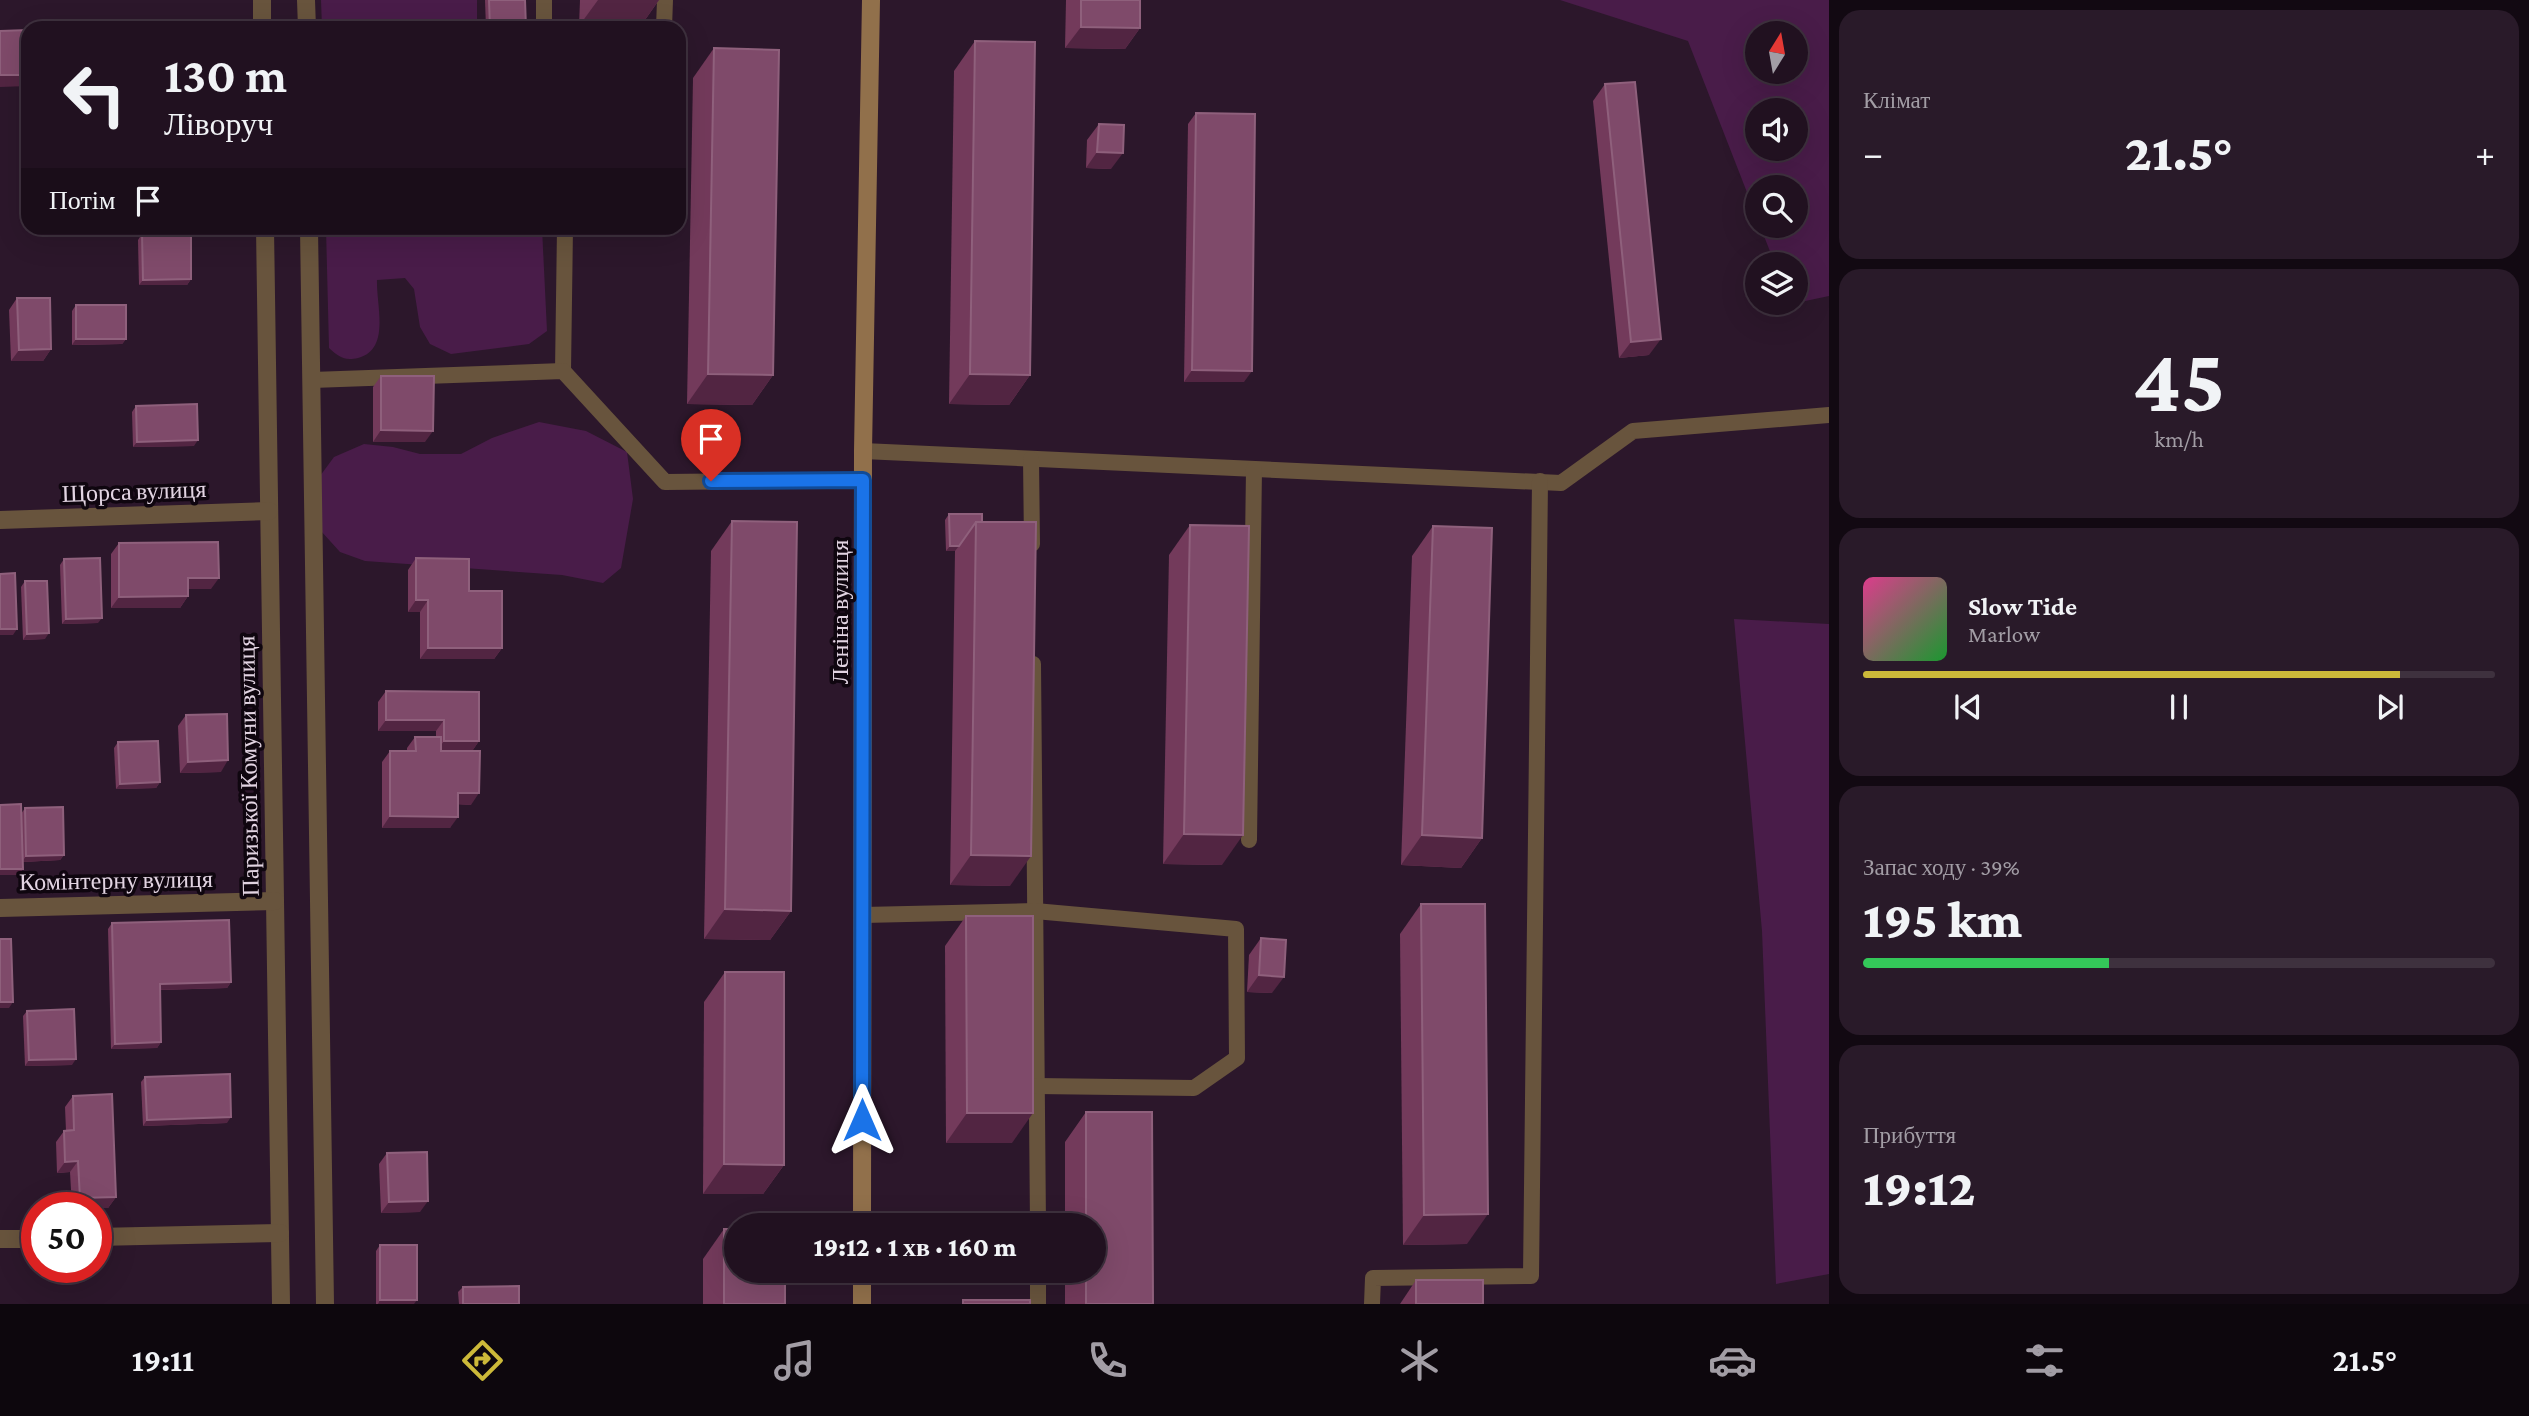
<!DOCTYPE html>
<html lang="uk">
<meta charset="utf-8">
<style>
body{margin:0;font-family:"Crimson Pro",serif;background:#291a29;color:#f1f3f6;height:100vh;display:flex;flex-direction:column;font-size:26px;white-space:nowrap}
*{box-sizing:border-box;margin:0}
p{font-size:23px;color:#a29da5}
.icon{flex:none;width:38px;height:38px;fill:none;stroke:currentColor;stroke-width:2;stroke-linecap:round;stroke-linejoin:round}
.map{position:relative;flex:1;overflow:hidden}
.sheet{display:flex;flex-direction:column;gap:10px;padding:10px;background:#120912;width:700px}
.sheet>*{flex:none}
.top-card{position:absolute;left:21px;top:21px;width:665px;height:214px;border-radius:21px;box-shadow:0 7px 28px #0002,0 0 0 2px #3e313e;background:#211120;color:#f1f3f6;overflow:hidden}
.needle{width:46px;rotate:11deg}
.controls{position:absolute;left:1745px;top:21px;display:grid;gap:14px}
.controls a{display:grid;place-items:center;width:63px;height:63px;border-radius:50%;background:#211120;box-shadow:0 7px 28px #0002,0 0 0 2px #3e313e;font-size:35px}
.speed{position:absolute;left:21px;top:1192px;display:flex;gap:14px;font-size:35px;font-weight:700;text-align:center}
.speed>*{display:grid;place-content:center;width:91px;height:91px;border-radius:50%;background:#211120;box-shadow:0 7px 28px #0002,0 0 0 2px #3e313e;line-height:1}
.speed .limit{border:10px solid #d22;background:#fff;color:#111}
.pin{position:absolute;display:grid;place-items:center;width:60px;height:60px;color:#fff;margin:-72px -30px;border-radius:50% 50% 50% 0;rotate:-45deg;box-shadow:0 0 7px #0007}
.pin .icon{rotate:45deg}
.me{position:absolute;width:77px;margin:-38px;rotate:0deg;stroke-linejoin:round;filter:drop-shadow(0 0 5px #0008)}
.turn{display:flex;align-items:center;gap:24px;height:147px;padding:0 28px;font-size:32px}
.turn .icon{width:91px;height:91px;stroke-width:2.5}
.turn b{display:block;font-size:49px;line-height:60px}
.then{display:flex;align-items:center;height:66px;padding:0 28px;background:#0003;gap:14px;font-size:26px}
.big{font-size:52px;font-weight:800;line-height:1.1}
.sheet .widget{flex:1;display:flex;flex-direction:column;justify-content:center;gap:10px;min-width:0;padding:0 24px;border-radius:21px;background:#291a29}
.sheet .dial{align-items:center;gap:0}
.dial b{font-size:91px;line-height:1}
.song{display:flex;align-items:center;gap:21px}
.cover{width:84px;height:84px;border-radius:10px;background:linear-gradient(135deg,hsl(330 70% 55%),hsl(130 70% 35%))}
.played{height:7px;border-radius:4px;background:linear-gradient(90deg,#ccb939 85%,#3e313e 85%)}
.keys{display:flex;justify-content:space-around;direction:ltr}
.heat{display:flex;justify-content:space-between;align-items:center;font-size:38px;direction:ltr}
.charge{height:10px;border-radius:5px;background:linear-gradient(90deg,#34c759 39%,#3e313e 0)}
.trip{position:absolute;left:724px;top:1213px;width:382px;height:70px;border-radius:35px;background:#211120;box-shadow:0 7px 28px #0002,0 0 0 2px #3e313e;font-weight:800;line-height:70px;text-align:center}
.tab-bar{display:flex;height:112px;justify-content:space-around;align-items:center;background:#0d070d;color:#a29da5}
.tab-bar .icon{width:49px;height:49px}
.tab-bar .current{color:#ccb939}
.tab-bar b{font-size:32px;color:#f1f3f6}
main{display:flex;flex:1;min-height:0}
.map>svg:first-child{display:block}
.green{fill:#491c49;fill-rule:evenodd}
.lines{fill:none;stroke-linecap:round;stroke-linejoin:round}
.service{stroke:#68543d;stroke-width:16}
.minor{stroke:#68543d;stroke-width:18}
.secondary{stroke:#91704b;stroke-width:18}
.wall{fill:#733a5b}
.shaded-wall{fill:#522542}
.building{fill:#7f4a6a;stroke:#8f607c;stroke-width:2}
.route-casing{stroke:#114b97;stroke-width:18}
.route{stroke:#1a73e8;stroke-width:12}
.labels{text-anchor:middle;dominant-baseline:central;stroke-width:7;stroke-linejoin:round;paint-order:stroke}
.street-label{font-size:24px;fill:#e2d4e2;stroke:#0f060f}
</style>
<main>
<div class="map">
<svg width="1829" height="1304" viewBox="0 0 1829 1304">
<rect width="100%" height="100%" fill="#2c172b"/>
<g class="green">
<path d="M321 0H477V28H322Z"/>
<path d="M1560 0H1829V296L1791 304 1796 303V264H1775L1760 226H1796V187H1757V218L1688 41ZM1796 33V72H1757V33ZM1796 110V149H1757V110Z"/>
<path d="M326 228H467L476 233 507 228H542L547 331 529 344 451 354 430 344 420 327 414 289 405 278 377 280C376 305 391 349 358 358 344 361 339 357 329 348Z"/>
<path d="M539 422 586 431 627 452 633 499 621 568 603 583 562 575 365 561 340 552 321 531 320 476 334 457 364 444 393 447 420 454H461L492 438Z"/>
<path d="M1734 619 1829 624V1274L1776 1284 1762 931Z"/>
</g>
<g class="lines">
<g class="service">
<path d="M544 0V28"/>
<path d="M664 28 665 0"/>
<path d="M563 371 565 228"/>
<path d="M312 380 563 371 665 482 863 480"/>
<path d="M863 451 1561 483 1633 431 1829 415"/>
<path d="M1031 459 1032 544"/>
<path d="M1033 664 1038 1225"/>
<path d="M1249 840 1254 469"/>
<path d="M863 915 1035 911 1236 929 1237 1058 1194 1088 1037 1086"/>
<path d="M1038 1270V1304"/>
<path d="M1372 1304 1373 1278 1531 1276 1540 481"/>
</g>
<g class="minor">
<path d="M262 0V28"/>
<path d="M306 0 307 28"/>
<path d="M265 228 281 1304"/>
<path d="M309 228 325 1304"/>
<path d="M0 520 269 511"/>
<path d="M0 908 275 901"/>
<path d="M96 1237 280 1233"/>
<path d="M0 1239H37"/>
</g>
<g class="secondary">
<path d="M862 1225 863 451 871 0"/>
<path d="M862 1304V1270"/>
</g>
</g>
<g class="wall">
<path d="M485 0H525L526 28H486Z"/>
<path d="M580 0H659L640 27 579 26Z"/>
<path d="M1066 0H1140V28L1125 49 1065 48Z"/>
<path d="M975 41 1030 375 1009 405 949 404 954 71Z"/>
<path d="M714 48 773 375 752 405 687 404 693 78Z"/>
<path d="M1605 84 1649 355 1619 358 1593 101Z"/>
<path d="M1196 113 1244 382H1184L1188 124Z"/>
<path d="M1099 124 1111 169 1086 168 1087 140Z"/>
<path d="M142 234 191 279 187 285H139L138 240Z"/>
<path d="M17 298 51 349 43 361H11L9 310Z"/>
<path d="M76 305 126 339 122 344 72 345V311Z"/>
<path d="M381 376 425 442H373V387Z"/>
<path d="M136 406 194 446 133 447 132 412Z"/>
<path d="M949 514H982L1010 886 950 885 955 551H946L945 520Z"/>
<path d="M732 521 791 911 770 940 704 939 711 551Z"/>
<path d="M1190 525 1222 865 1163 864 1169 555Z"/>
<path d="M1433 526 1482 838 1461 868 1401 865 1412 556Z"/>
<path d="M119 543 211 589H188V596L180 608H111V554Z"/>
<path d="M416 558 469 591 502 648 494 659H420V612H408V570Z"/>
<path d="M64 559 98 623 62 624 60 565Z"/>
<path d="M25 581 45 639 23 640 21 587Z"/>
<path d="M386 691 479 692V741L472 751 471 805 458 804 450 828H382V762L390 751H407V748L415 737H436V731H378V702Z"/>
<path d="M186 715 221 772 180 773 178 726Z"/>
<path d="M118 742 160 782 156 788 116 789 114 748Z"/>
<path d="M25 808 64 855 60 860 23 862 19 875 21 814Z"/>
<path d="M1421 904 1467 1244 1403 1245 1400 934Z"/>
<path d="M966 916 1012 1143H946L945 946Z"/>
<path d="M112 923 231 982 227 988 160 990 161 1042 157 1048 111 1049 108 929Z"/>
<path d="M1261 938 1272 993 1247 992 1249 955Z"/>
<path d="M725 972 784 1165 763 1194H703L704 1002Z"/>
<path d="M27 1011 72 1065 25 1066 23 1016Z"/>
<path d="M145 1077 227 1123 143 1126 141 1082Z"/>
<path d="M73 1096 116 1197 108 1208H72L70 1172 57 1173 56 1142 64 1131H66L65 1107Z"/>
<path d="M1086 1112 1153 1304H1065V1270H1094V1225H1065V1142Z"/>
<path d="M387 1153 420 1212 381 1213 379 1164Z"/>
<path d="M724 1229 785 1304H703V1259Z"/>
<path d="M380 1245 414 1304H376V1251Z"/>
<path d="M1416 1280 1483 1304H1400Z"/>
<path d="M463 1287 519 1304H459L458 1292Z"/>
</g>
<g class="shaded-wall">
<path d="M598 0H659L640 27 579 26Z"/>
<path d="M1081 27 1140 28 1125 49 1065 48Z"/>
<path d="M0 75H28V86L0 87Z"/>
<path d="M1097 152 1123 153 1111 169 1086 168Z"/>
<path d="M191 279 187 285H139L143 280Z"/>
<path d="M76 339H126L122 344 72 345Z"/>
<path d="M1661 339 1649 355 1619 358 1631 342Z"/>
<path d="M51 349 43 361H11L19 350Z"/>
<path d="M1192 370 1252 371 1244 382H1184Z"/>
<path d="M708 374 773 375 752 405 687 404Z"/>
<path d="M970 374 1030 375 1009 405 949 404Z"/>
<path d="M381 430 433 431 425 442H373Z"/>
<path d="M198 440 194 446 133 447 137 442Z"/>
<path d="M950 546H959L955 551H946Z"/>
<path d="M188 578H219L211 589H180Z"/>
<path d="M188 596 180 608H111L119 597Z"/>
<path d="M416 600H428L420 612H408Z"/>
<path d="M102 618 98 623 62 624 66 619Z"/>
<path d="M0 629H17L13 635H0Z"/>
<path d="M49 633 45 639 23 640 27 634Z"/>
<path d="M428 648H502L494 659H420Z"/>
<path d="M386 720H444L436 731H378Z"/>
<path d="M444 741H479L471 753 436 752Z"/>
<path d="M228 760 221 772 180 773 188 762Z"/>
<path d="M160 782 156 788 116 789 120 784Z"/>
<path d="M458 793H479L471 805 450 804Z"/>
<path d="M390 816 458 817 450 828H382Z"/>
<path d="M1184 834 1243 835 1222 865 1163 864Z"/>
<path d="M1422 835 1482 838 1461 868 1401 865Z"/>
<path d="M64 855 60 860 22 862 26 856Z"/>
<path d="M971 855 1031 856 1010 886 950 885Z"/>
<path d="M0 869H23L19 875H0Z"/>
<path d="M725 909 791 911 770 940 704 939Z"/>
<path d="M1259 975 1284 977 1272 993 1247 992Z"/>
<path d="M231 982 227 988 155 990 160 984Z"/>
<path d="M0 1002H13L9 1008H0Z"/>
<path d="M161 1042 157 1048 111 1049 115 1044Z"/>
<path d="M76 1059 72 1065 25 1066 29 1060Z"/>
<path d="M967 1113H1033L1012 1143H946Z"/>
<path d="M231 1117 227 1123 143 1126 147 1120Z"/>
<path d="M78 1161 70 1172 57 1173 65 1162Z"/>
<path d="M724 1164 784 1165 763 1194H703Z"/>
<path d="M116 1197 108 1208H73L80 1198Z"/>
<path d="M428 1201 420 1212 381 1213 389 1202Z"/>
<path d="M1488 1214 1467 1244 1403 1245 1424 1215Z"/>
<path d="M380 1300H417L414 1304H378Z"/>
</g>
<g class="building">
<path d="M489 0H525L526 28H490Z"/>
<path d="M1081 0H1140V28L1081 27Z"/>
<path d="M28 30V75H0V31Z"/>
<path d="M975 41 1035 42 1030 375 970 374Z"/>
<path d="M714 48 779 50 773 375 708 374Z"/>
<path d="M1635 82 1661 339 1631 342 1605 84Z"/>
<path d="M1196 113 1255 114 1252 371 1192 370Z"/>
<path d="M1099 124 1124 125 1123 153 1097 152Z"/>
<path d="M191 233V279L143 280 142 234Z"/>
<path d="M17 298H50L51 349 19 350Z"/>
<rect x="76" y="305" width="50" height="34"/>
<path d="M381 376H434L433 431 381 430Z"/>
<path d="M197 404 198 440 137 442 136 406Z"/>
<path d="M949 514H982V522H976L959 546H950Z"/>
<path d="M732 521 797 522 791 911 725 909Z"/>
<path d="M976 522H1036L1031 856 971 855Z"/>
<path d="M1190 525 1249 526 1243 835 1184 834Z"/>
<path d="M1433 526 1492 528 1482 838 1422 835Z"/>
<path d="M218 542 219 578H188V596L119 597V543Z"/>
<path d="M100 558 102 618 66 619 64 559Z"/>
<path d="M416 558 469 559V591H502V648H428V600H416Z"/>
<path d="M15 573 17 629H0V574Z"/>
<path d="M25 581H47L49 633 27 634Z"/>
<path d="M386 691 479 692V741H444V720H386Z"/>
<path d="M227 714 228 760 188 762 186 715Z"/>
<path d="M415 737H441V751H480L479 793H458V817L390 816V751H416Z"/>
<path d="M158 741 160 782 120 784 118 742Z"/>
<path d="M21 804 23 869H0V805Z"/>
<path d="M63 807 64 855 26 856 25 808Z"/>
<path d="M1421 904H1485L1488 1214 1424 1215Z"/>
<path d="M966 916H1033V1113H967Z"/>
<path d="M229 920 231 982 160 984 161 1042 115 1044 112 923Z"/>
<path d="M1261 938 1286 940 1284 977 1259 975Z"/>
<path d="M0 939H11L13 1002H0Z"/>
<path d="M725 972H784V1165L724 1164Z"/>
<path d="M74 1009 76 1059 29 1060 27 1011Z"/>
<path d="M230 1074 231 1117 147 1120 145 1077Z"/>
<path d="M112 1094 116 1197 80 1198 78 1161 65 1162 64 1131 74 1130 73 1096Z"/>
<path d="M1086 1112H1152L1153 1304H1086V1270H1094V1225H1086Z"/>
<path d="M427 1152 428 1201 389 1202 387 1153Z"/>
<path d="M724 1229H737V1270H785V1304H724Z"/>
<rect x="380" y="1245" width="37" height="55"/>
<rect x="1416" y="1280" width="67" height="24"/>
<path d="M519 1286V1304H463V1287Z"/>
<rect x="963" y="1300" width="67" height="4"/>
</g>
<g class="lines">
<defs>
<path id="route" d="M711 481 863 480 862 1120"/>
</defs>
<use href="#route" class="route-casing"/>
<use href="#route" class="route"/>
</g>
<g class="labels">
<g class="street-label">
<text transform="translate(134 491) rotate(-2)">Щорса вулиця</text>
<text transform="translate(839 612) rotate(-90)">Леніна вулиця</text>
<text transform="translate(248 766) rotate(-91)">Паризької Комуни вулиця</text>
<text transform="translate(116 880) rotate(-1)">Комінтерну вулиця</text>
</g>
</g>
</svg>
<div class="controls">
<a><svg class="needle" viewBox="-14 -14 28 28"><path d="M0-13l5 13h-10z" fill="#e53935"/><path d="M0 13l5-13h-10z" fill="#a29da5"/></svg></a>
<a><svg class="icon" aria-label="sound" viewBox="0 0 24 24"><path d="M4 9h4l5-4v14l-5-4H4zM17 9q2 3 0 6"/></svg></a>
<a><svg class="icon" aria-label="search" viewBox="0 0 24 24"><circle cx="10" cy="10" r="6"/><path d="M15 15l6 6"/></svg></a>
<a><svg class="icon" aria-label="layers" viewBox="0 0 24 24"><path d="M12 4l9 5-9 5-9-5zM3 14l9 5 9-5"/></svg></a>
</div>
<div class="speed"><div class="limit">50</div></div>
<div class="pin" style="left:711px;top:481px;background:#d93025"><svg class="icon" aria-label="arrive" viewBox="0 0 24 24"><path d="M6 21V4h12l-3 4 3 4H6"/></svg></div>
<svg class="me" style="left:862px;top:1120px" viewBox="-20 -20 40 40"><path d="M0-17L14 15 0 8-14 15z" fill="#1a73e8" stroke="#fff" stroke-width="4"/></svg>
<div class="trip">19:12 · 1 хв · 160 m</div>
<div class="top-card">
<div class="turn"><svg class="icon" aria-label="left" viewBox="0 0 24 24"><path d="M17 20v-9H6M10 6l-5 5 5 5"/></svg><div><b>130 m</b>Ліворуч</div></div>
<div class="then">Потім<svg class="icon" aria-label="arrive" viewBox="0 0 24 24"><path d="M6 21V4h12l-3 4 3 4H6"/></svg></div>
</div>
</div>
<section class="sheet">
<div class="widget"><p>Клімат</p>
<div class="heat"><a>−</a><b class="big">21.5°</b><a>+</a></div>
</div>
<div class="widget dial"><b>45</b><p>km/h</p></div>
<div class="widget">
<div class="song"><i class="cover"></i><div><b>Slow Tide</b><p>Marlow</p></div></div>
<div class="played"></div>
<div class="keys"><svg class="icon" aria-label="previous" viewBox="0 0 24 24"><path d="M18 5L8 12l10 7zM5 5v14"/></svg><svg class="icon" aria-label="pause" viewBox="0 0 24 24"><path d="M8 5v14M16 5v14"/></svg><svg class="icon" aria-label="next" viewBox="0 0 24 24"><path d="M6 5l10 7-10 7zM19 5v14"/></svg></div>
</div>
<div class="widget"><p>Запас ходу · 39%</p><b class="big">195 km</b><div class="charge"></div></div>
<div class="widget"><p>Прибуття</p><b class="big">19:12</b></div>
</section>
</main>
<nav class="tab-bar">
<b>19:11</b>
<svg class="icon current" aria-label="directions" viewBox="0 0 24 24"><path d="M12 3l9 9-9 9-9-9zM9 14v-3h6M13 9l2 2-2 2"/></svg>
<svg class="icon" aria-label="music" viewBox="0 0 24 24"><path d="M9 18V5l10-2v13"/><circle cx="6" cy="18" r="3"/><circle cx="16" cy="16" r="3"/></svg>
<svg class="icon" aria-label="phone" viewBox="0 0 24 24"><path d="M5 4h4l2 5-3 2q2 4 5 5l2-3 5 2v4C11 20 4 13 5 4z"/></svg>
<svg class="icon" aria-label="climate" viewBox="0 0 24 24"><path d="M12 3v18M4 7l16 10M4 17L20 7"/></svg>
<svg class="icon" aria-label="car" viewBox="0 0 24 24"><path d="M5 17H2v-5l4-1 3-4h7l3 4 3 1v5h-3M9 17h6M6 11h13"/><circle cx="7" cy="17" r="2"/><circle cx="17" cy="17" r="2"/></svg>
<svg class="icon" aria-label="filters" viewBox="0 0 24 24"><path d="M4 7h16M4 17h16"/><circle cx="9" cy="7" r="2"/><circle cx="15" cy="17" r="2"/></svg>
<b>21.5°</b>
</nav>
